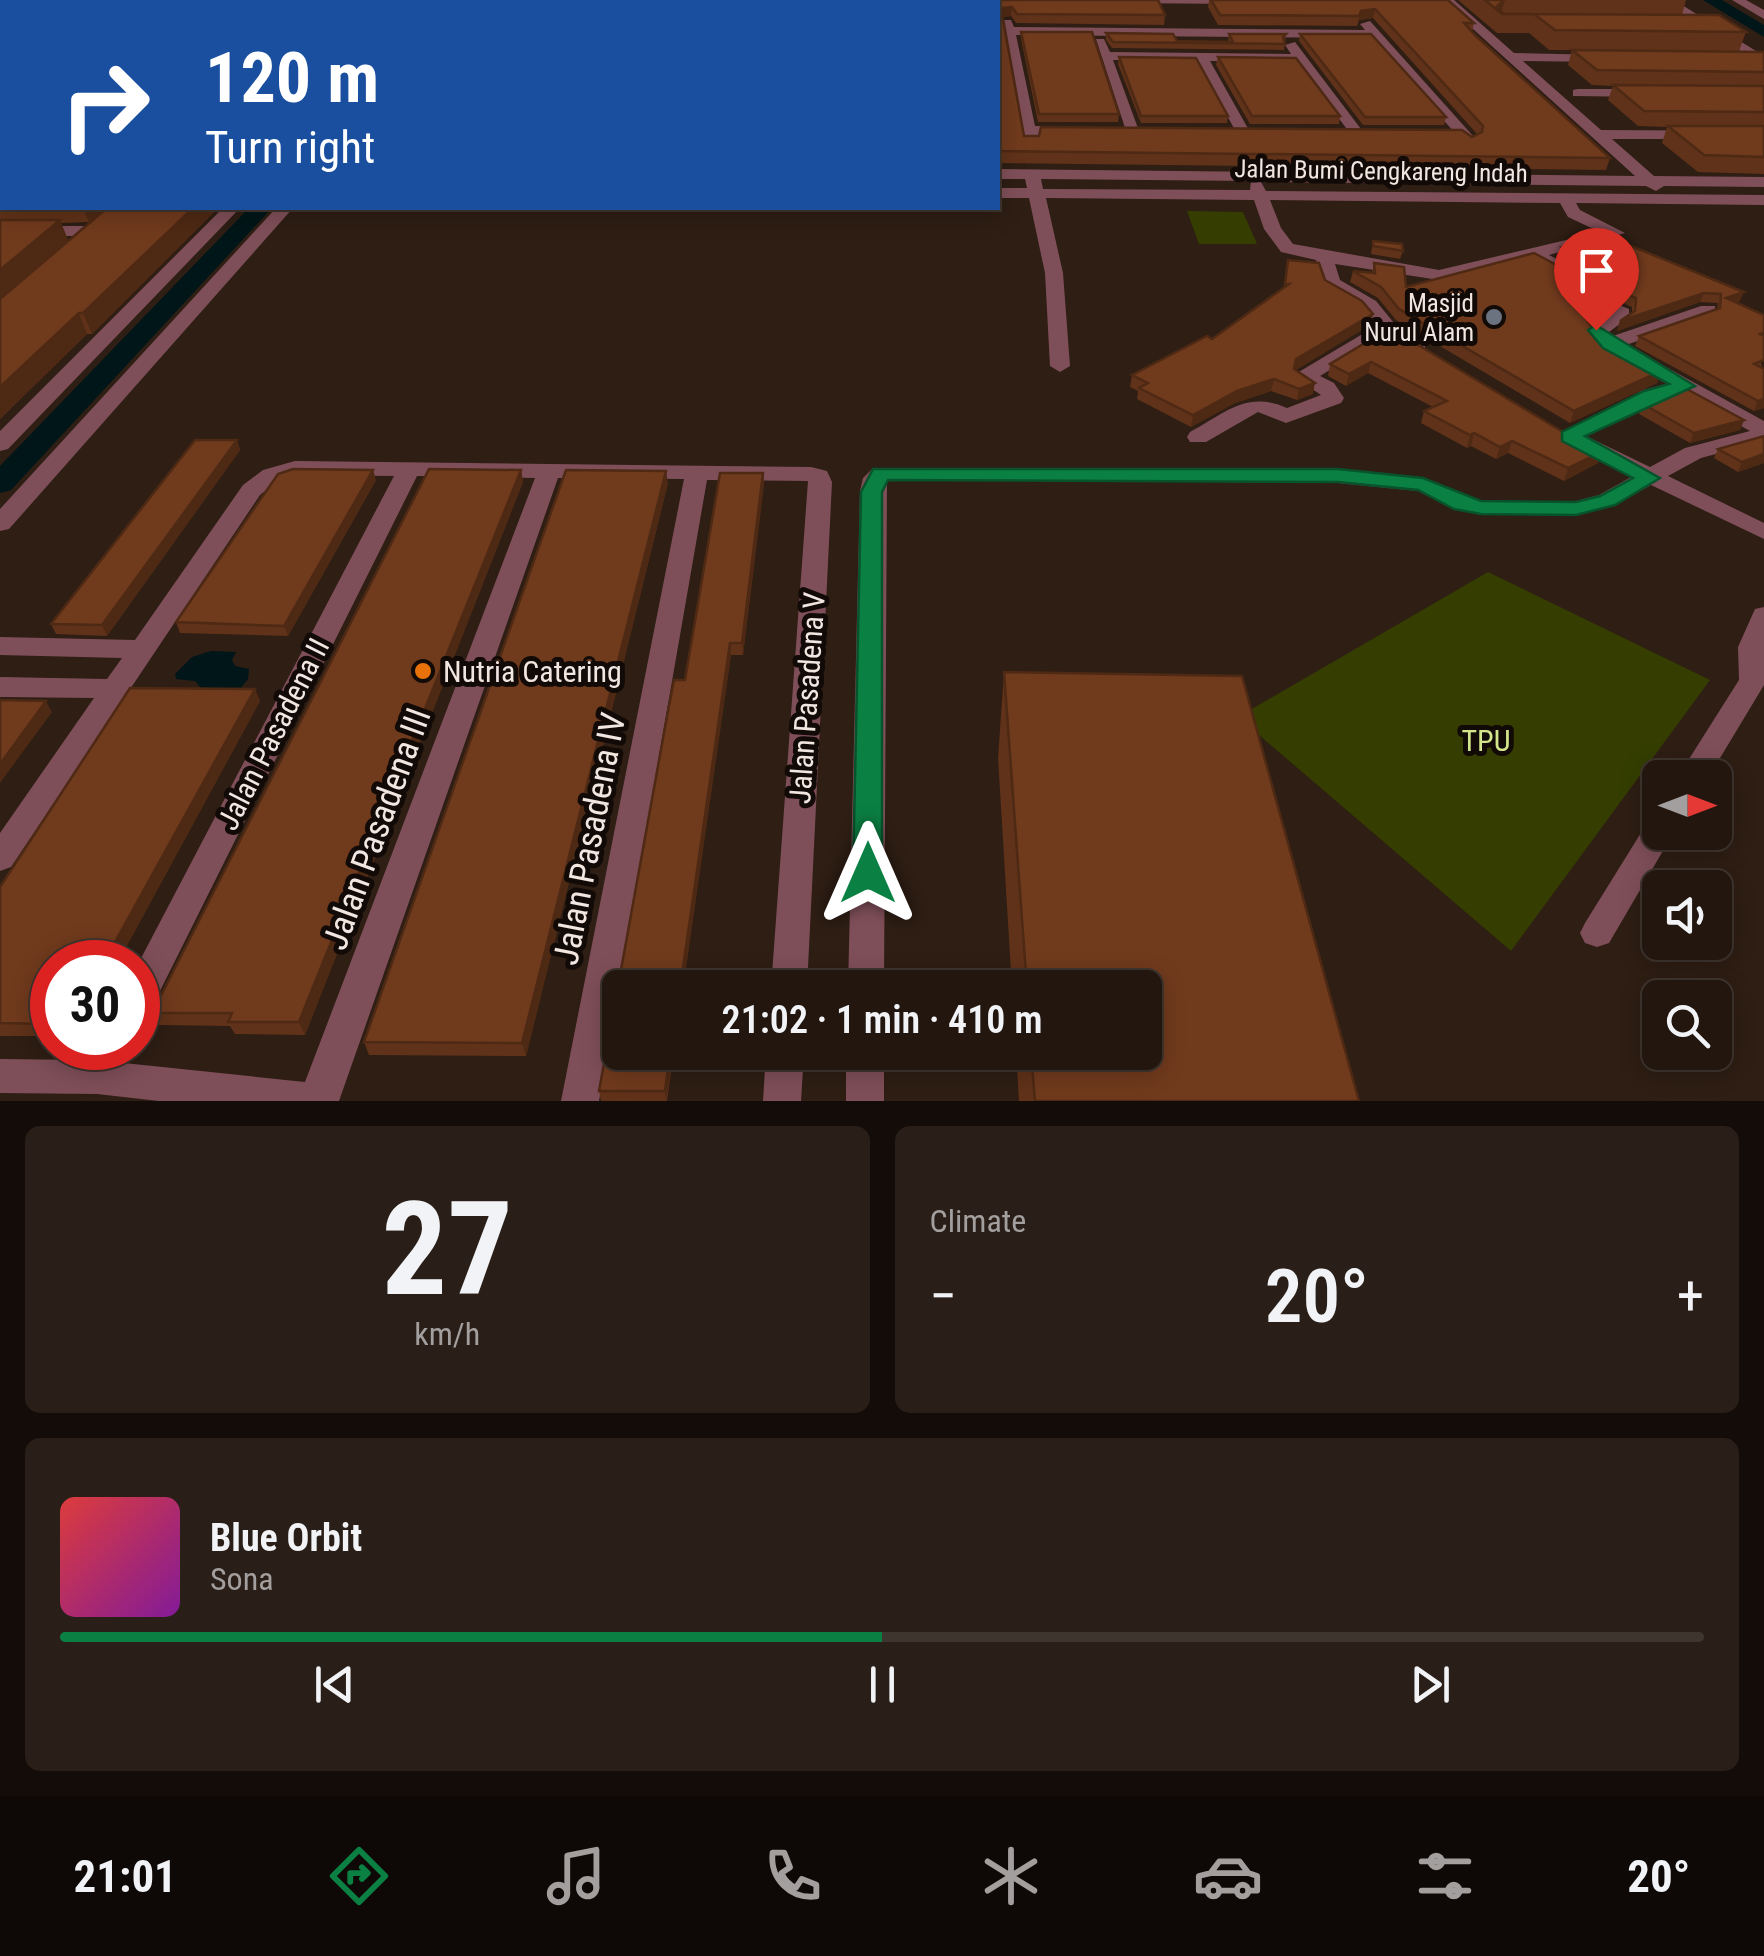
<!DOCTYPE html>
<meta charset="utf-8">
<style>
body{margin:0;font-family:"Roboto Condensed",sans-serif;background:#2a1f18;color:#f1f3f6;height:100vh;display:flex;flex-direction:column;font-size:38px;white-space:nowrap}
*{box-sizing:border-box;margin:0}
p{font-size:32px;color:#a29f9e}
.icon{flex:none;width:55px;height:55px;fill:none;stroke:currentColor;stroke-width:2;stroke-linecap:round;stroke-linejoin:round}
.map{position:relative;height:1101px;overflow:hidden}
.sheet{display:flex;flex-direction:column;gap:25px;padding:25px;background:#130c08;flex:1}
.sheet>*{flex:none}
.top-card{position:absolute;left:0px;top:0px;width:1000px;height:210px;box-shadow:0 5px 25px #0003,0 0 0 2px #3f352f;background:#1a4fa0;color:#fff;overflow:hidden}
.needle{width:65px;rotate:90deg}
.buttons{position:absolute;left:1642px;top:760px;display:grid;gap:20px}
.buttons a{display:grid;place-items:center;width:90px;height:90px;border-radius:15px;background:#22160f;box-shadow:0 5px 25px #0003,0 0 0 2px #3f352f;font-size:50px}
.speed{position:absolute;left:30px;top:940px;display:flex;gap:20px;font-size:50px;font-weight:700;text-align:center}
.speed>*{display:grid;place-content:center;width:130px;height:130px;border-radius:50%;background:#22160f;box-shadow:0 5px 25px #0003,0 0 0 2px #3f352f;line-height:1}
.speed .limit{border:15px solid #d22;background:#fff;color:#111}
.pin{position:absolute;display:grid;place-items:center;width:85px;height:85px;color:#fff;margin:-102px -42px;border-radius:50% 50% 50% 0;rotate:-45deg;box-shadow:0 0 10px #0007}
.pin .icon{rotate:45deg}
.me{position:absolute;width:110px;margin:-55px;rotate:0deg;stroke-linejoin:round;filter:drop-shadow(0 0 8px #0008)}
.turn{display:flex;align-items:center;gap:35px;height:210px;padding:0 40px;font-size:45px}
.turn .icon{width:130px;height:130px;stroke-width:2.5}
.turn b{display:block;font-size:70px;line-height:85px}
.big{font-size:75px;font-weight:600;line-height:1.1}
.sheet .widget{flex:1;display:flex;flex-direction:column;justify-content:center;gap:15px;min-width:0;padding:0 35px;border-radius:15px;background:#2a1f18}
.sheet .dial{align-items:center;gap:0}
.dial b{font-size:130px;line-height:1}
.song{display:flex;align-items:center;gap:30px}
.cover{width:120px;height:120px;border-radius:15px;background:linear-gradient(135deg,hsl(0 70% 55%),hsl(290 70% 35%))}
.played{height:10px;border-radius:5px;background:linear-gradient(90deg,#0b8043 50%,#3f352f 50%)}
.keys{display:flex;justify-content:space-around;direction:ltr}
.heat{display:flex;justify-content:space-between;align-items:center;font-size:55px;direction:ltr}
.sheet .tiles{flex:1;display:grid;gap:25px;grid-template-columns:1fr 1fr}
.widget:last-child{grid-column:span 2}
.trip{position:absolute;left:602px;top:970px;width:560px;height:100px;border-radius:15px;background:#22160f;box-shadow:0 5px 25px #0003,0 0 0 2px #3f352f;font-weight:600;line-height:100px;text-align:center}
.tab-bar{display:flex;height:160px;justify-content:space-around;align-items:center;background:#0e0906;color:#a29f9e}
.tab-bar .icon{width:70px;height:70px}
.tab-bar .active{color:#0b8043}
.tab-bar b{font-size:45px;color:#f1f3f6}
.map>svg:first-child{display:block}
.green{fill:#353e00}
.water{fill:#001619}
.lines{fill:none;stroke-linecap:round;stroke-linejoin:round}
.canal{fill:#001619;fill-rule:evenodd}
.minor{fill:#7f4f59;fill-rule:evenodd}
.wall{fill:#603219}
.shaded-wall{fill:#4e2914}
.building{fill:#703a1d;stroke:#4e2914;stroke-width:2.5}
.route{fill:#0b8043;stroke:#07532c;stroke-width:2.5}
.worship-dot{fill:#6b7280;stroke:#110a06;stroke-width:4}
.food-dot{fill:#e8710a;stroke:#110a06;stroke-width:4}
.labels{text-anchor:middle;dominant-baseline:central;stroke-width:10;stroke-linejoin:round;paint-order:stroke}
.far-street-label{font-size:25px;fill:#f2e6e0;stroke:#110a06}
.far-poi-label{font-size:25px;fill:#f2e6e0;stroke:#110a06;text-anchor:end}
.poi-label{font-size:30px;fill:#f2e6e0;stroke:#110a06;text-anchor:start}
.street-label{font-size:30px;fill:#f2e6e0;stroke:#110a06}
.park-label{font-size:30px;fill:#d4e68b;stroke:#110a06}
.near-street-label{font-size:35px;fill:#f2e6e0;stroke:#110a06}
</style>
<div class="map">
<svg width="1764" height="1101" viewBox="0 0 1764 1101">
<rect width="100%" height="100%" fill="#2e1e14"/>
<g class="green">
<path d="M1187 211 1243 212 1257 244H1199Z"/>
<path d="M1488 572 1710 680 1511 951 1238 717Z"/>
</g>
<path class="water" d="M211 651 236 652 232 660 235 666 249 669 248 679 240 689 205 693 195 681 176 679 175 674 192 657Z"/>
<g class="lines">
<g class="canal">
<path d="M1703 0H1722L1764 25V37Z"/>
<path d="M249 208H272L11 490 0 493V466Z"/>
</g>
<g class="minor">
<path d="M883 0H895V2H884Z"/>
<path d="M1112 0H1248L1249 1 1243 4 1118 3Z"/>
<path d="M1441 0H1454L1514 53 1605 55 1607 58 1600 62 1523 61 1601 130 1764 131V139H1612L1654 176 1764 177V187L1664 186 1656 191 1646 186 1261 182 1266 191 1764 195V205L1576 203 1580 210 1625 233 1549 255 1604 283 1606 287 1595 295 1629 309V317L1609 332 1613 336 1701 306H1715V314L1626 345 1764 421V441L1701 458 1668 476 1764 523V539L1651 485 1615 505 1576 515H1481L1453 509 1418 491 1338 483 887 480 884 988H848L860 491 863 478 873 468 1338 469 1423 478 1481 501H1576L1599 495 1633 476 1558 436 1643 390 1667 384 1602 348 1587 331 1608 314 1573 299V291L1582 287 1531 260 1439 280 1335 264 1340 280 1376 301 1394 323 1425 342V350H1411L1387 335 1320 376 1334 383 1344 398 1341 403 1286 423 1258 412 1206 442H1190L1187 437 1190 432C1225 413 1247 390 1287 408L1321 395 1294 377 1297 373 1376 326 1362 309 1325 287 1316 260 1281 252 1264 229 1254 200 1046 198 1063 273 1070 366 1060 372 1050 366 1045 273 1029 198H998V188H1027L1025 179H998V169L1635 176ZM1041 179 1251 181 1250 190 1043 189ZM1270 200 1560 203 1568 217 1600 232 1439 270 1293 244 1281 228ZM1682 393 1750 431 1685 448 1650 467 1586 436 1659 400Z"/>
<path d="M1660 0H1674L1764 56V66Z"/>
<path d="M1732 0H1746L1764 10V19Z"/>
<path d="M1003 20H1011L1014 27 1365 30 1360 24 1370 21 1482 146 1469 149 1371 38 1016 35 1035 126 1074 127 1081 131 1074 135H1037L1036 145H1026Z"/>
<path d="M1096 39H1104L1110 52 1291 54 1285 45 1295 42 1364 133 1352 136 1297 62 1210 61 1250 132 1243 136 1236 132 1197 61 1113 60 1139 131 1127 134Z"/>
<path d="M1578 89H1643L1650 93 1643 97 1573 96V90Z"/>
<path d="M223 208H240L8 449 0 451V431Z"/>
<path d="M276 208H293L9 529 0 531V509Z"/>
<path d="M0 226H94L103 231 94 236H0Z"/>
<path d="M295 461 811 467 827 471 832 482 807 988H771L808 481 707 480 599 1101H561L684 479 558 478 339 1101H159L97 1094 0 1093V1059L86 1060 93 1048H130L124 1063 305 1082 535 478 417 476 151 1009 138 1013V964L394 476 296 475 279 480 260 495 11 867 0 871V833L94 698 0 697V677L107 679 122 658 0 655V637L135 640 243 485 263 470Z"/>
<path d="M1764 607V685L1708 778H1677L1739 680 1738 647 1755 609Z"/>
<path d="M1660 817V832H1674L1609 943 1597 947 1585 943 1580 933 1585 923 1649 820Z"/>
<path d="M766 1052H804L801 1101H763Z"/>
<rect x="846" y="1052" width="38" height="49"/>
</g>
</g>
<g class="wall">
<path d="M933 0H1158L1165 15 1164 25 1016 23 1011 16 1002 17 1024 136 1472 137 1477 134 1373 18 1359 20 1357 26 1218 25 1208 7 1209 0H1448L1474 23 1472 31 1610 158 1606 170 998 163V2H934Z"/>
<path d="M1458 0H1686L1682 15 1746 32 1739 51 1549 50 1529 33H1497Z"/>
<path d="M1021 32 1119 114 1118 122H1038L1021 39Z"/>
<path d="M1106 33 1177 41H1228L1229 34H1286L1284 50 1112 48 1106 40Z"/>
<path d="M1300 34 1446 117 1444 125H1363L1299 41Z"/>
<path d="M1572 50 1764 52V174L1698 172 1662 143 1667 127 1638 126 1608 100 1613 86 1592 85 1568 65Z"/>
<path d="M1119 57 1228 116 1227 123H1141L1118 64Z"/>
<path d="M1218 57 1340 116 1339 124H1250L1216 65Z"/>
<path d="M0 175H2V208H107L89 222 61 223 68 240 0 298Z"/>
<path d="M107 208H218L92 334H87L0 419V299Z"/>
<path d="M1604 235 1740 301 1737 302 1763 369 1764 408 1754 411 1635 346 1639 336 1717 309 1718 303 1700 302 1617 331 1620 321 1632 313V307L1603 294 1608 283 1606 280 1559 256 1562 247Z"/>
<path d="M1373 241 1403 251 1400 259 1371 254Z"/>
<path d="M1288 260 1325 280 1373 314 1370 325 1296 370 1313 394 1297 400 1271 391 1235 403 1191 427 1137 399 1138 391 1130 387 1132 375 1212 339 1284 288Z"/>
<path d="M1374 263 1406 287 1574 285 1575 291 1605 304 1601 315 1590 324 1604 340 1661 371 1657 383 1570 423 1396 320 1378 298 1350 282 1353 271 1372 273Z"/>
<path d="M1390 328 1598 463 1564 481 1508 453 1496 459 1471 446 1467 448 1421 423 1424 411 1433 407 1368 373 1346 386 1328 376 1330 364Z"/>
<path d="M1643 404 1744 420 1740 430 1690 443 1639 414Z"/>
<path d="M1764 436V463L1738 472 1714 458 1718 449Z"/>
<path d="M237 440 240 450 107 636 56 634 51 624Z"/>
<path d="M521 470 523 482 305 1035 235 1034 230 1026 159 1025 152 1013Z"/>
<path d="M720 473H763L764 484 743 655H731L683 988H620V1052H674L667 1101H601L599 1091 668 711 674 680H685Z"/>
<path d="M376 480 288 636 180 633 176 622Z"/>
<path d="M668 483 526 1056 369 1055 364 1042Z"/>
<path d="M1004 672 1359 1101H1019L1016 1052H1145V988H1012L998 758Z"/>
<path d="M255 689 260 701 118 962H52V1036H0V887Z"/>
</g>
<g class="shaded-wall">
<path d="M391 0H409L407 2H388Z"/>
<path d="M1505 0 1501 13 1495 8Z"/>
<path d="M1012 7 1011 16 1000 18 1001 8Z"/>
<path d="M1375 9 1373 18 1359 20 1357 26 1361 11Z"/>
<rect x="0" y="122" width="2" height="18"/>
<path d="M83 208H107L89 222Z"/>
<path d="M193 208H218L92 334 83 313Z"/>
<path d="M60 220 68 240 0 298V270Z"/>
<path d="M1744 292 1740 301 1722 307 1726 298Z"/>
<path d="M1704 293 1700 302 1617 331 1620 321Z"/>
<path d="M1605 304 1601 315 1585 328 1589 317Z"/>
<path d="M79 313 87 334 0 419V387Z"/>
<path d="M1373 314 1370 325 1294 371 1296 359Z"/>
<path d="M1371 362 1368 373 1346 386 1349 374Z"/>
<path d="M1661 371 1657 383 1570 423 1574 411Z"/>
<path d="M1274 379 1271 391 1235 403 1191 427 1193 415 1237 391Z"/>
<path d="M1315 383 1313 394 1297 400 1299 389Z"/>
<path d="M1764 399V408L1754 411 1758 401Z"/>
<path d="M1744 420 1740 430 1690 443 1694 433Z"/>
<path d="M1474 433 1471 446 1467 448 1470 435Z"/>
<path d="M237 440 240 450 107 636 102 625Z"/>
<path d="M1512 441 1508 453 1496 459 1500 447Z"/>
<path d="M1603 451 1598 463 1564 481 1568 468Z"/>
<path d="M1764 454V463L1738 472 1742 462Z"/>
<path d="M373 470 376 480 288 636 284 626Z"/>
<path d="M521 470 523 482 305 1035 299 1022Z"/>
<path d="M666 471 668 483 526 1056 522 1043Z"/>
<path d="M763 473 764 484 743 655 742 643Z"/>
<path d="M730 643 731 655 683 988H680Z"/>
<path d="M255 689 260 701 118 962H104Z"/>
<path d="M46 701 52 712 0 783V764Z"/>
<path d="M670 1052H674L666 1101 665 1091Z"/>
</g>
<g class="building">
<path d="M0 0H391L388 2H2V122H0Z"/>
<path d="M507 0H861V2H505Z"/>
<path d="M934 0H1158L1165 15 1017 14 1012 7 1001 8 1024 136H1039L1041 127 1462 130 1472 137 1482 132 1483 126 1375 9 1361 11 1359 16 1220 15 1211 0H1448L1474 23H1464L1475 35 1610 158 998 151V2H935Z"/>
<path d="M1485 0H1504L1495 8 1505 14 1719 15 1746 32 1555 30 1534 14H1502Z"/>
<path d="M1021 32H1092L1119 114H1039Z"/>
<path d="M1106 33 1173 34 1177 41 1233 42 1229 34H1286L1283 37 1285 44 1113 42Z"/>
<path d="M1300 34H1371L1446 117H1365Z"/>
<path d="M1572 50 1764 52V72L1597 70Z"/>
<path d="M1119 57 1196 58 1228 116H1141Z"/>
<path d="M1218 57 1296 58 1340 116H1252Z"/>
<path d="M1613 85 1764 86V112L1644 111Z"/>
<path d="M1668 126H1764V157L1704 155Z"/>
<rect x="0" y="175" width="2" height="29"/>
<path d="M107 208H193L83 313H79L0 387V299Z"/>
<path d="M0 220H60L0 270Z"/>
<path d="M1604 235 1744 292 1726 298 1764 315V332L1760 334 1764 336V360L1754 364 1764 369V399L1758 401 1639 336 1720 308 1721 294 1704 293 1620 321 1635 311 1636 298 1606 285 1613 279 1609 270 1562 247Z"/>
<path d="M1373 241 1402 244 1403 251 1373 246Z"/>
<path d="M1534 253 1577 276 1573 280 1575 291 1605 304 1589 317 1588 322 1604 340 1661 371 1574 411 1399 309 1381 287 1353 271 1375 273 1374 263 1404 267 1406 287Z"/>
<path d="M1288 260 1319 263 1325 280 1362 301 1373 314 1296 359 1294 369 1315 383 1299 389 1274 379 1237 391 1193 415 1139 388 1148 383 1132 375 1207 336 1212 339 1289 284H1285Z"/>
<path d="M1390 328 1563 432 1603 451 1568 468 1512 441 1500 447 1474 433 1470 435 1424 411 1447 401 1371 362 1349 374 1330 364Z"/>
<path d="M1685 388 1744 420 1694 433 1643 404Z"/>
<path d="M1764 436V454L1742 462 1718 449Z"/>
<path d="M195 440H237L102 625 51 624Z"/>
<path d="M293 469 373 470 284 626 176 622 278 474Z"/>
<path d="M429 469 521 470 299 1022H228L232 1013H152Z"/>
<path d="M566 470 666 471 522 1043 364 1042Z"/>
<path d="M720 473H763L742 643H730L680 988H620V1052H670L665 1091H599L668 711 674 680H685Z"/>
<path d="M1004 672 1242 676 1359 1101H1035L1031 1052H1145V988H1027Z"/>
<path d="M130 688 255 689 104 962H52V1024L0 1023V887Z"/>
<path d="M0 700 46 701 0 764Z"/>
</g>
<path class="route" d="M1596 325 1695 386 1585 436 1660 478 1615 505 1576 515 1481 514 1454 509 1418 490 1338 482 888 480 882 492V873L878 881 868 885 857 881 853 873 861 492 873 469H1338L1423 478 1481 501 1576 502 1600 496 1633 478 1562 441V432L1644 391 1669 384 1603 348 1588 330Z"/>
<circle class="worship-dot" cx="1494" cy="317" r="10"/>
<circle class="food-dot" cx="423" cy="671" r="10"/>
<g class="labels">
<g class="far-street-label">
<text transform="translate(1381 171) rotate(1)">Jalan Bumi Cengkareng Indah</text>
</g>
<g class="far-poi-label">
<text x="1474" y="303">Masjid<tspan x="1474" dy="29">Nurul Alam</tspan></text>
</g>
<g class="poi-label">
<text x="443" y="671">Nutria Catering</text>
</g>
<g class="street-label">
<text transform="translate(807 698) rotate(-86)">Jalan Pasadena V</text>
<text transform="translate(273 734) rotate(-63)">Jalan Pasadena II</text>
</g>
<g class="park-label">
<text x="1486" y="740">TPU</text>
</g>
<g class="near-street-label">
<text transform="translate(377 829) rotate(-70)">Jalan Pasadena III</text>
<text transform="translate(590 839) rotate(-79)">Jalan Pasadena IV</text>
</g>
</g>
</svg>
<div class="buttons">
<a><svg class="needle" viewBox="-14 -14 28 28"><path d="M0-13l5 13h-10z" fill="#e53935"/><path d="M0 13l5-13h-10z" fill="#a29f9e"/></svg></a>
<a><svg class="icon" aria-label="sound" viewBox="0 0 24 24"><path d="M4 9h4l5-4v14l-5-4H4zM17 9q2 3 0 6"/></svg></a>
<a><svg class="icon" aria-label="search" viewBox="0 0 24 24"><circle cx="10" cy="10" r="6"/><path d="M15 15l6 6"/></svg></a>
</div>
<div class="speed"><div class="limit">30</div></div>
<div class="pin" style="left:1596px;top:330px;background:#d93025"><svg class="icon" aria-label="arrive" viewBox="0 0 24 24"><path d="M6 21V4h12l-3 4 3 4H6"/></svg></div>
<svg class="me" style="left:868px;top:873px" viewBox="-20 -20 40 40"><path d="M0-17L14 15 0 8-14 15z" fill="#0b8043" stroke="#fff" stroke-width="4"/></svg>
<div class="trip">21:02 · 1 min · 410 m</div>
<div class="top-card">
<div class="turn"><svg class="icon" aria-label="right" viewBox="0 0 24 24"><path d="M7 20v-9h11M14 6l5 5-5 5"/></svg><div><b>120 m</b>Turn right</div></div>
</div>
</div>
<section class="sheet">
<div class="tiles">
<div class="widget dial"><b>27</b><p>km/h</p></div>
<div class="widget"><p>Climate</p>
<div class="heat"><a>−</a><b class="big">20°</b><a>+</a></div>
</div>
<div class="widget">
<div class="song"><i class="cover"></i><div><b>Blue Orbit</b><p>Sona</p></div></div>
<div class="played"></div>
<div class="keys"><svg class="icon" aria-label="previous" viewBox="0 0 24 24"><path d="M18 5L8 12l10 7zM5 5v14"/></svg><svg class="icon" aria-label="pause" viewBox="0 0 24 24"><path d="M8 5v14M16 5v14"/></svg><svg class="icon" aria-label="next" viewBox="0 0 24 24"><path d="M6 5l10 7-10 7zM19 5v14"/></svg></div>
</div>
</div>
</section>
<nav class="tab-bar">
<b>21:01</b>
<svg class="icon active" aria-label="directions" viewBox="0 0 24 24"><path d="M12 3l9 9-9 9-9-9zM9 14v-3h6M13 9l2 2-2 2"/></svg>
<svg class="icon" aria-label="music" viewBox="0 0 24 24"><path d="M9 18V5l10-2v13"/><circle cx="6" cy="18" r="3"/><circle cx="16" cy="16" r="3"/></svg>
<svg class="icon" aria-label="phone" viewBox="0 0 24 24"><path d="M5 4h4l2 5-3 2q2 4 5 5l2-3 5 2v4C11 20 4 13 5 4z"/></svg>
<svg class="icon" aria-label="climate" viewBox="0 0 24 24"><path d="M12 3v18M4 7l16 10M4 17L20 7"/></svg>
<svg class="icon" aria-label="car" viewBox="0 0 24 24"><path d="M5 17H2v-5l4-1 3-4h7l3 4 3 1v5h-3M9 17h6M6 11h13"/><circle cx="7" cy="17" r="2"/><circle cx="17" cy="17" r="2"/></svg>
<svg class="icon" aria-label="filters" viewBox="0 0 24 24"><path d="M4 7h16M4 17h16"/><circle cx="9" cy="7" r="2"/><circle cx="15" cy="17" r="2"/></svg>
<b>20°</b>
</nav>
